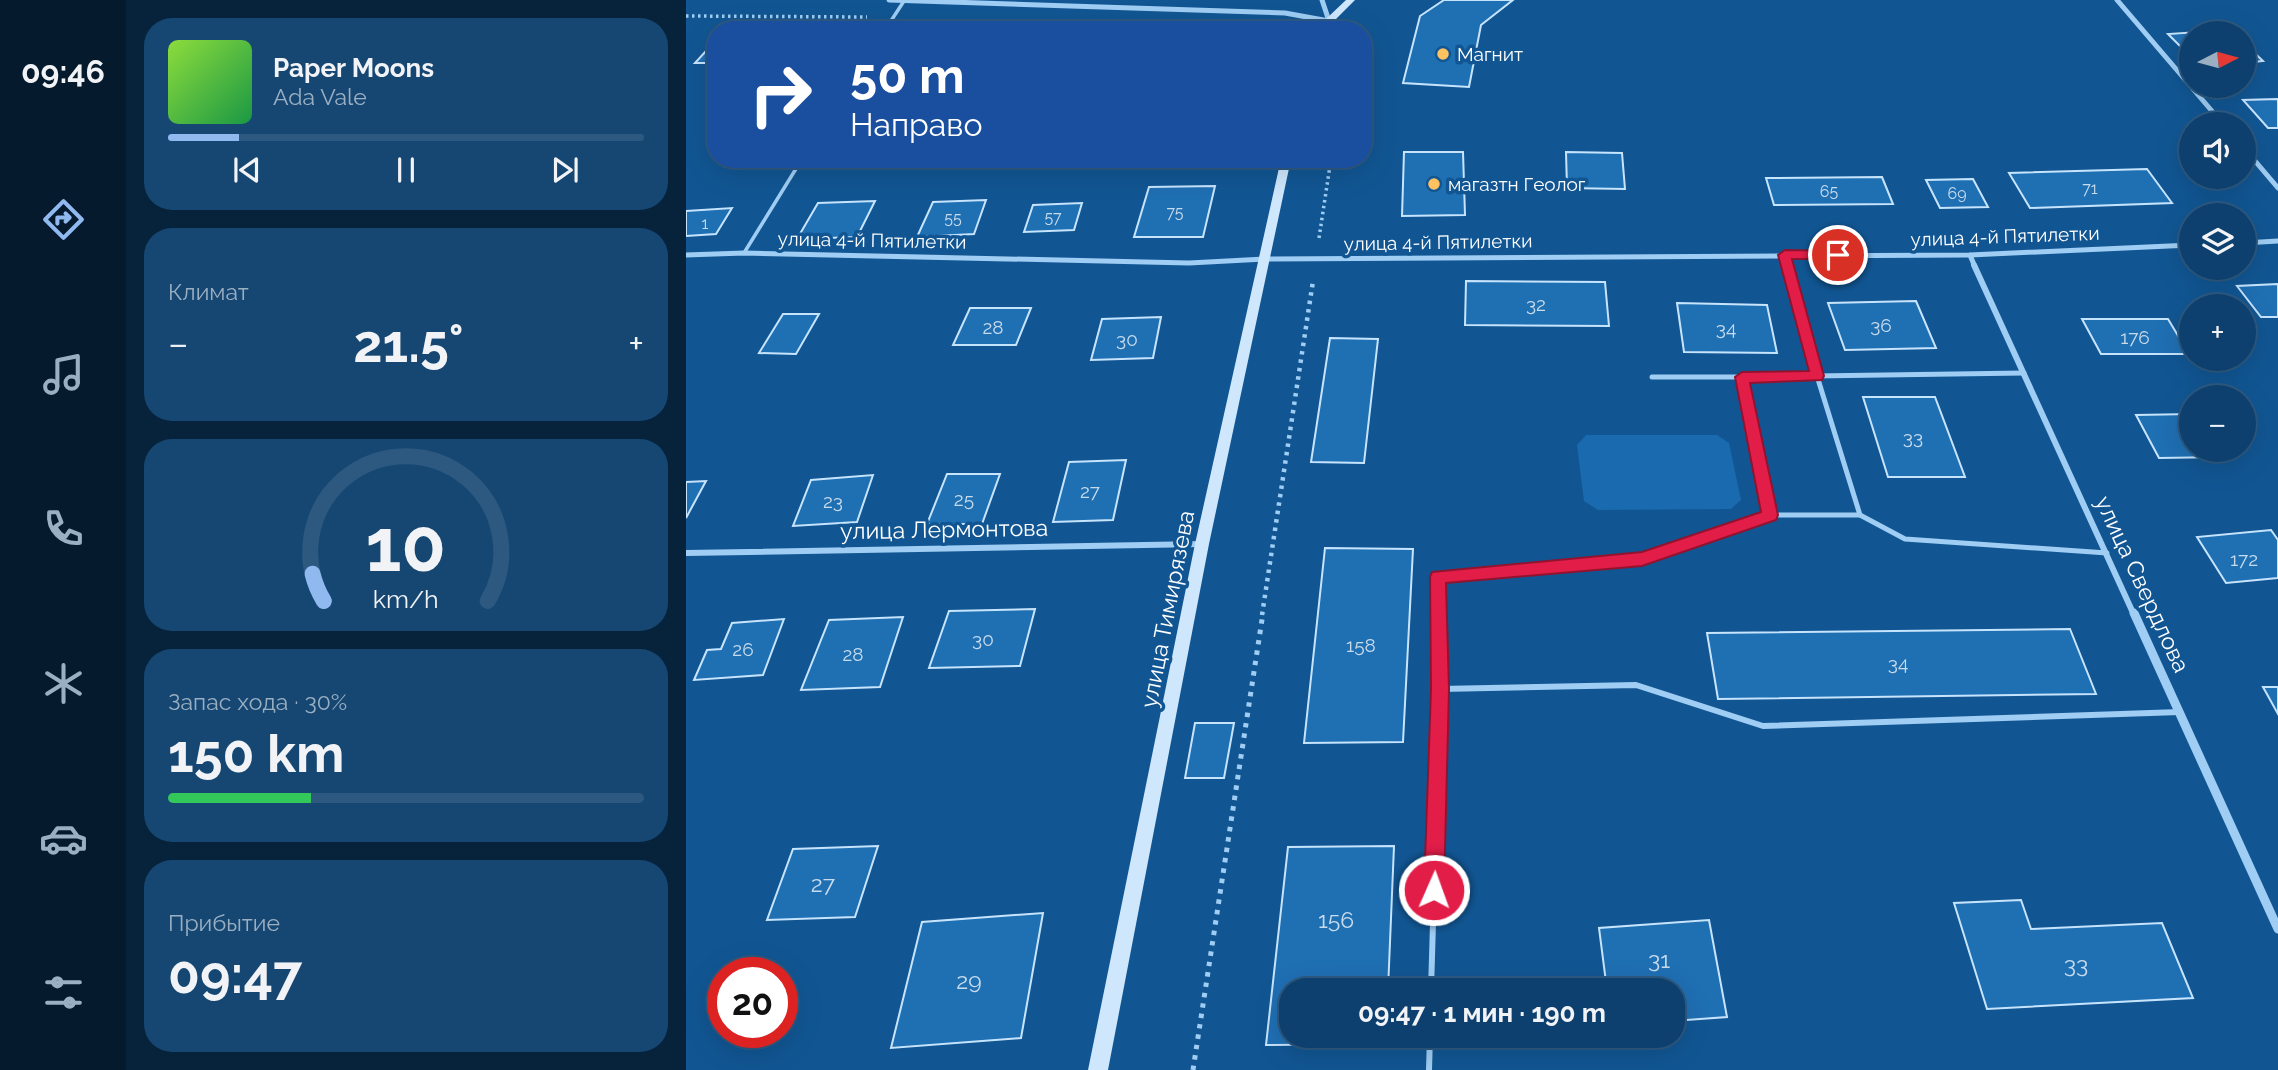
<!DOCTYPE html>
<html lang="ru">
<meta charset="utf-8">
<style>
body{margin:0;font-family:Raleway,sans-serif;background:#164773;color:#f1f3f6;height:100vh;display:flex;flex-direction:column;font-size:26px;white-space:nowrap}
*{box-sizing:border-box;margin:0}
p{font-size:23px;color:#9aafc2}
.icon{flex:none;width:38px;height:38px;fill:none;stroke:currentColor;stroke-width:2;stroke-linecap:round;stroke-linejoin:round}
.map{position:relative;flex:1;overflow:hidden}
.details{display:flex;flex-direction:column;gap:18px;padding:18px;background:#07233c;width:560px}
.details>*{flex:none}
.banner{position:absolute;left:21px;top:21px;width:665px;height:147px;border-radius:28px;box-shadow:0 7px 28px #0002,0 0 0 2px #2d5981;background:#1a4fa0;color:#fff;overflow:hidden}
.needle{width:46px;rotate:84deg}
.buttons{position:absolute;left:1493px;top:21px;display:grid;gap:14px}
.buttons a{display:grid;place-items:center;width:77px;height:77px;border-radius:50%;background:#0d406e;box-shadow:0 7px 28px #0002,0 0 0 2px #2d5981;font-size:35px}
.speed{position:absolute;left:21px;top:957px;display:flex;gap:14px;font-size:35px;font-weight:700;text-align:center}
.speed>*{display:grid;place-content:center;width:91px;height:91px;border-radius:50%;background:#0d406e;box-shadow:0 7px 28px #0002,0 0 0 2px #2d5981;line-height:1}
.speed .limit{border:10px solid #d22;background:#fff;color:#111}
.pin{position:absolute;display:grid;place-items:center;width:60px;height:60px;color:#fff;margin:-30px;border:4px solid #fff;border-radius:50%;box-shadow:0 2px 7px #0007}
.me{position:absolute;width:77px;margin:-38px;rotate:2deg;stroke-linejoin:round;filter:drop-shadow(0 0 5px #0008)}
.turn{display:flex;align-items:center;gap:24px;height:147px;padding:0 28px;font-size:32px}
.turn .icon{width:91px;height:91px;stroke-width:2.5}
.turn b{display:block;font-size:49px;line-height:60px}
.big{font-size:52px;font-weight:700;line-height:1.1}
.details .card{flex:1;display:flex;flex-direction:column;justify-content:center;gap:10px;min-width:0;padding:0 24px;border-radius:28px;background:#164773}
.details .dial{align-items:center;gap:0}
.dial svg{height:182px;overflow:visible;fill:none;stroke:#2d5981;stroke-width:7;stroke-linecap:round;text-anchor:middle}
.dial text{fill:#f1f3f6;stroke:none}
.song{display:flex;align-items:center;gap:21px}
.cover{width:84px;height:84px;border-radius:10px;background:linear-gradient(135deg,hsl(90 70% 55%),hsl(140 70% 35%))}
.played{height:7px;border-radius:4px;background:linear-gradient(90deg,#90b9f0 15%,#2d5981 15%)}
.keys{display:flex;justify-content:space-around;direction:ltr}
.heat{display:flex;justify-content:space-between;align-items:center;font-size:38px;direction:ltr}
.charge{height:10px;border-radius:5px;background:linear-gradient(90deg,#34c759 30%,#2d5981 0)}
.trip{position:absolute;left:593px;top:978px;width:406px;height:70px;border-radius:28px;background:#0d406e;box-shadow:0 7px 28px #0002,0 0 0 2px #2d5981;font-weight:700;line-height:70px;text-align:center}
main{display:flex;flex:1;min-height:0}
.dock{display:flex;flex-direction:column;width:126px;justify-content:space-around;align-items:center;background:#051a2c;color:#9aafc2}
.dock .icon{width:49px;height:49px}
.dock .selected{color:#90b9f0}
.dock b{font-size:32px;color:#f1f3f6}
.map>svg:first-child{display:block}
.green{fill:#196aae}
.building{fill:#1f6fb3;stroke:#c7e4fd;stroke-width:2}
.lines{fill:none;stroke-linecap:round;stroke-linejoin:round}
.path-far2{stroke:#9fcdf3;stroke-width:3.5;stroke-dasharray:2.5 3.5;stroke-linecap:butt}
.path-far1{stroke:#9fcdf3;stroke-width:4.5;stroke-dasharray:3.5 5;stroke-linecap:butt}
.path{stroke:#9fcdf3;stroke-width:5;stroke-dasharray:4.5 6;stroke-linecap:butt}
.lane-far2{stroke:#9fcdf3;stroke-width:3.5}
.lane-far1{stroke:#9fcdf3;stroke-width:5}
.lane{stroke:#9fcdf3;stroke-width:6}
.street-far2{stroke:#9fcdf3;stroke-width:5}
.street-far1{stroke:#9fcdf3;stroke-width:6}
.street{stroke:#9fcdf3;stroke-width:9}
.secondary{fill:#cee7fd;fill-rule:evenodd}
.route{fill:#e11d48;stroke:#92132f;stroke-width:2}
.poi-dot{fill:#ffc261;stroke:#115693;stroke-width:2.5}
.labels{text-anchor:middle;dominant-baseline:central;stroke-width:7;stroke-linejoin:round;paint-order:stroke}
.far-number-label{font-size:16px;fill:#c7dbec}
.far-poi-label{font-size:19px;fill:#fff;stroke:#115693;text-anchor:start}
.far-street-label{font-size:19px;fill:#fff;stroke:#115693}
.number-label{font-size:19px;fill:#c7dbec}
.street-label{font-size:23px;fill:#fff;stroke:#115693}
.near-number-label{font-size:23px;fill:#c7dbec}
</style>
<main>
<nav class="dock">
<b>09:46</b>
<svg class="icon selected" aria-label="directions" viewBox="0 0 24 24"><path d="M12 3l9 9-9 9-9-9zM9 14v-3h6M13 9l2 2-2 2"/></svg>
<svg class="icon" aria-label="music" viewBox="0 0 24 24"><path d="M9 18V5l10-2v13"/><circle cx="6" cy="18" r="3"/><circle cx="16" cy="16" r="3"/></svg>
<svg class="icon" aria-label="phone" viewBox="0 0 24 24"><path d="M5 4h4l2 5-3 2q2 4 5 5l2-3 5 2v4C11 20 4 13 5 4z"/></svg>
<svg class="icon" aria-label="climate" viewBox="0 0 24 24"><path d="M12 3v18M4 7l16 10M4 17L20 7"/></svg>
<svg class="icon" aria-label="car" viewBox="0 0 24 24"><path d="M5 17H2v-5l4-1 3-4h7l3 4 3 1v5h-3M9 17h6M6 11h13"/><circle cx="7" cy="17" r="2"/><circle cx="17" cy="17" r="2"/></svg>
<svg class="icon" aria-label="filters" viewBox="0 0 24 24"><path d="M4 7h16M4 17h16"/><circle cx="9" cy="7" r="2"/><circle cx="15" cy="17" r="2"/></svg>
</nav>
<section class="details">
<div class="card">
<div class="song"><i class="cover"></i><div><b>Paper Moons</b><p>Ada Vale</p></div></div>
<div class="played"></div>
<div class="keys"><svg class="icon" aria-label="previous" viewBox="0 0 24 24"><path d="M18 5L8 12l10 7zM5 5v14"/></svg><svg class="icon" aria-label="pause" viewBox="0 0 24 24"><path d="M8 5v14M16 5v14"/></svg><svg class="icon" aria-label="next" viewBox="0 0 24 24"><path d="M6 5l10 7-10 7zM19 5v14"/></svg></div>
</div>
<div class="card"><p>Климат</p>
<div class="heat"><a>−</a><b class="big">21.5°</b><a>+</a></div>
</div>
<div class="card dial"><svg viewBox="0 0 100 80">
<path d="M14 69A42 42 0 1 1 86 69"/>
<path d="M14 69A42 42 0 0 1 9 57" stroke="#90b9f0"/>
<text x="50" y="56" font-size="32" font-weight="700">10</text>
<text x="50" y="72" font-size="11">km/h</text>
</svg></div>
<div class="card"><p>Запас хода · 30%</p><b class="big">150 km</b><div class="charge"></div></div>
<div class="card"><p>Прибытие</p><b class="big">09:47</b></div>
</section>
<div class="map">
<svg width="1592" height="1070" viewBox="0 0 1592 1070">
<rect width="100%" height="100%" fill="#115693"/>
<path class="green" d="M900 435H1031L1043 443 1055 500 1045 509 912 510 898 501 891 445Z"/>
<g class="building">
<path d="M758 0H827L795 25 783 87 717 83 734 16Z"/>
<path d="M1543 30 1547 33H1505V57L1482 34Z"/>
<path d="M30 40V63H9Z"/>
<path d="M1558 43 1577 61 1558 63Z"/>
<path d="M1592 99V128H1582L1557 100Z"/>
<path d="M718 152H777L779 215 716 216Z"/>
<path d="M880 152 936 153 939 189 881 188Z"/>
<path d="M1461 169 1486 203 1344 208 1323 173Z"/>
<path d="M1196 177 1207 204 1088 205 1080 178Z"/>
<path d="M1287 179 1302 207 1254 208 1240 180Z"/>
<path d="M529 186 517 237H448L463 187Z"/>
<path d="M300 200 288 234 231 237 247 202Z"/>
<path d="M189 201 171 237 111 239 132 203Z"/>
<path d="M396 203 388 230 338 232 347 205Z"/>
<path d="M46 208 30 234 0 236V211Z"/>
<path d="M780 281 919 282 923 326 779 325Z"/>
<path d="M1592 284V317H1575L1551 286Z"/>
<path d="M1230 301 1250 348 1159 350 1142 303Z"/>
<path d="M991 303 1081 305 1091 353 998 352Z"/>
<path d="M284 308H345L330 345H267Z"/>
<path d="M97 314H133L110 354 73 353Z"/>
<path d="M475 317 467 358 405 360 416 319Z"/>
<path d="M1396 319H1482L1503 354H1415Z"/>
<path d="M644 338 692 339 678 463 625 462Z"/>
<path d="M1177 397H1249L1279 477H1202Z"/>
<path d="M1505 414V450H1530L1535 457 1473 458 1450 415Z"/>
<path d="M440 460 427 520 367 522 383 462Z"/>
<path d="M261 474H314L296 524H241Z"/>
<path d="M187 475 171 522 107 526 125 480Z"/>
<path d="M20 481 0 518V482Z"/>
<path d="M1585 530 1592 540V578L1540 583 1511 537Z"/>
<path d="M639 548 727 549 717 742 618 743Z"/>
<path d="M349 609 334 666 243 668 263 611Z"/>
<path d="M217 617 194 687 115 690 143 620Z"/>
<path d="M98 619 77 675 8 680 21 650 35 649 46 623Z"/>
<path d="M1384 629 1410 694 1032 699 1021 633Z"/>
<path d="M1577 687H1592V714Z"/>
<path d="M509 723H548L538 778H499Z"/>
<path d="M192 846 169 917 81 920 107 849Z"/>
<path d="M708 846 702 990H606V1036H700V1044L580 1045 602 847Z"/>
<path d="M1335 900 1345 929 1476 923 1507 998 1301 1009 1268 903Z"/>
<path d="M357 913 335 1038 205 1048 236 922Z"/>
<path d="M1023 920 1041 1017 987 1021V990H921L913 928Z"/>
</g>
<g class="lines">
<g class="path-far2">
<path d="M0 16 181 17"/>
<path d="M633 238 645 159"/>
</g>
<path class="path-far1" d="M576 615 627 281"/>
<path class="path" d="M507 1070 577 613"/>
<g class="lane-far2">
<path d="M199 30 218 1"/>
<path d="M58 253 116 159"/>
<path d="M1099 255 1102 267"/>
</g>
<g class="lane-far1">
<path d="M1102 265 1131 376 1174 515"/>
<path d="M966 377H1056"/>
<path d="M1084 515H1174L1219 539 1421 553"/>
<path d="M753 615 752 577 956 559 1084 515 1056 377 1338 373"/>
</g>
<g class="lane">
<path d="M754 689 950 685 1077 726 1494 712"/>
<path d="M745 990 754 689 753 613"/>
<path d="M743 1070 744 1036"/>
</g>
<g class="street-far2">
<path d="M203 0 599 13 643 21 636 0"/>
<path d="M1431 0 1537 124"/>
<path d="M1558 148 1592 188"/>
<path d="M1558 243 1592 241"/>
<path d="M0 255 58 253 503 263 579 259 1284 255 1505 245"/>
<path d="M1284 255 1289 267"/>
</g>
<g class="street-far1">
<path d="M1288 265 1448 615"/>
<path d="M0 553 516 544"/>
</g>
<path class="street" d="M1448 613 1592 929"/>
<g class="secondary">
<path d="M660 0H669L647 22 643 30H634L640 19Z"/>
<path d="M595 159H605L523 544 422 1070H402L509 544Z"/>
</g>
</g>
<path class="route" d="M1099 250 1152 251 1158 255 1152 259H1106L1138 376 1136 380 1064 383 1092 515 1090 520 956 566 760 583 763 689 758 890 755 897 748 900 741 897 738 890 745 689 744 577 746 572 956 552 1075 512 1049 377 1056 372 1123 371 1092 255Z"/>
<g class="poi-dot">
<circle cx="757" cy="54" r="7"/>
<circle cx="748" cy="184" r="7"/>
</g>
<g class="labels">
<g class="far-number-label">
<text x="1404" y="188">71</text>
<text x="1143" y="191">65</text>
<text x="1271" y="193">69</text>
<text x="489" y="212">75</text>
<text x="367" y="217">57</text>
<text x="267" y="218">55</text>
<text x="19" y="223">1</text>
</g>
<g class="far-poi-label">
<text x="771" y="54">Магнит</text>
<text x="762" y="184">магазтн Геолог</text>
</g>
<g class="far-street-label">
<text transform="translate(1319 236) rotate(-2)">улица 4-й Пятилетки</text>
<text transform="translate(186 240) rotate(1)">улица 4-й Пятилетки</text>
<text transform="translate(752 242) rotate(-1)">улица 4-й Пятилетки</text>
</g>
<g class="number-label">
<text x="850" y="304">32</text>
<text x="1195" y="325">36</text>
<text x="307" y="327">28</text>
<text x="1040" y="328">34</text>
<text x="1449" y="337">176</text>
<text x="441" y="339">30</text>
<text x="1227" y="437">33</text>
<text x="404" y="491">27</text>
<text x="278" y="499">25</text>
<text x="147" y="501">23</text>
<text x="1558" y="559">172</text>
<text x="297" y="639">30</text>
<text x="675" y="645">158</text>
<text x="57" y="649">26</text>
<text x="167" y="654">28</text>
<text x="1212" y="663">34</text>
</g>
<g class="street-label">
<text transform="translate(258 529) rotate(-1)">улица Лермонтова</text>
<text transform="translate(1457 584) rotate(65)">улица Свердлова</text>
<text transform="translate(481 609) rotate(-79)">улица Тимирязева</text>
</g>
<g class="near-number-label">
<text x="137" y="883">27</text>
<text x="650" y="919">156</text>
<text x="973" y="959">31</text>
<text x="1390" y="964">33</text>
<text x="283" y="980">29</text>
</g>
</g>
</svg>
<div class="buttons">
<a><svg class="needle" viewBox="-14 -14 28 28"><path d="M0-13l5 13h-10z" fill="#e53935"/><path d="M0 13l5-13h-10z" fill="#9aafc2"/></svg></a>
<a><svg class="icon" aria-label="sound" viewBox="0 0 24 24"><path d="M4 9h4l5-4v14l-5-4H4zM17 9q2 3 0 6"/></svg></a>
<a><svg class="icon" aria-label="layers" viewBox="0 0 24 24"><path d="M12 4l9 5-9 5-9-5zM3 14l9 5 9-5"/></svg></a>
<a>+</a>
<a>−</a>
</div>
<div class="speed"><div class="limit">20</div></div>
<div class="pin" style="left:1152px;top:255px;background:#d93025"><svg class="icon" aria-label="arrive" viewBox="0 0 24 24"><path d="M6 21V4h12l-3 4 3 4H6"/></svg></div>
<svg class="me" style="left:748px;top:890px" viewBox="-20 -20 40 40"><circle r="17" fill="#e11d48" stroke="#fff" stroke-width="3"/><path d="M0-11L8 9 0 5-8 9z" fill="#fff"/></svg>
<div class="trip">09:47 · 1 мин · 190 m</div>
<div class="banner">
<div class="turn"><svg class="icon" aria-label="right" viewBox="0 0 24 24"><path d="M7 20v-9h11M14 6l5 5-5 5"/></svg><div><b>50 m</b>Направо</div></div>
</div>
</div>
</main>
